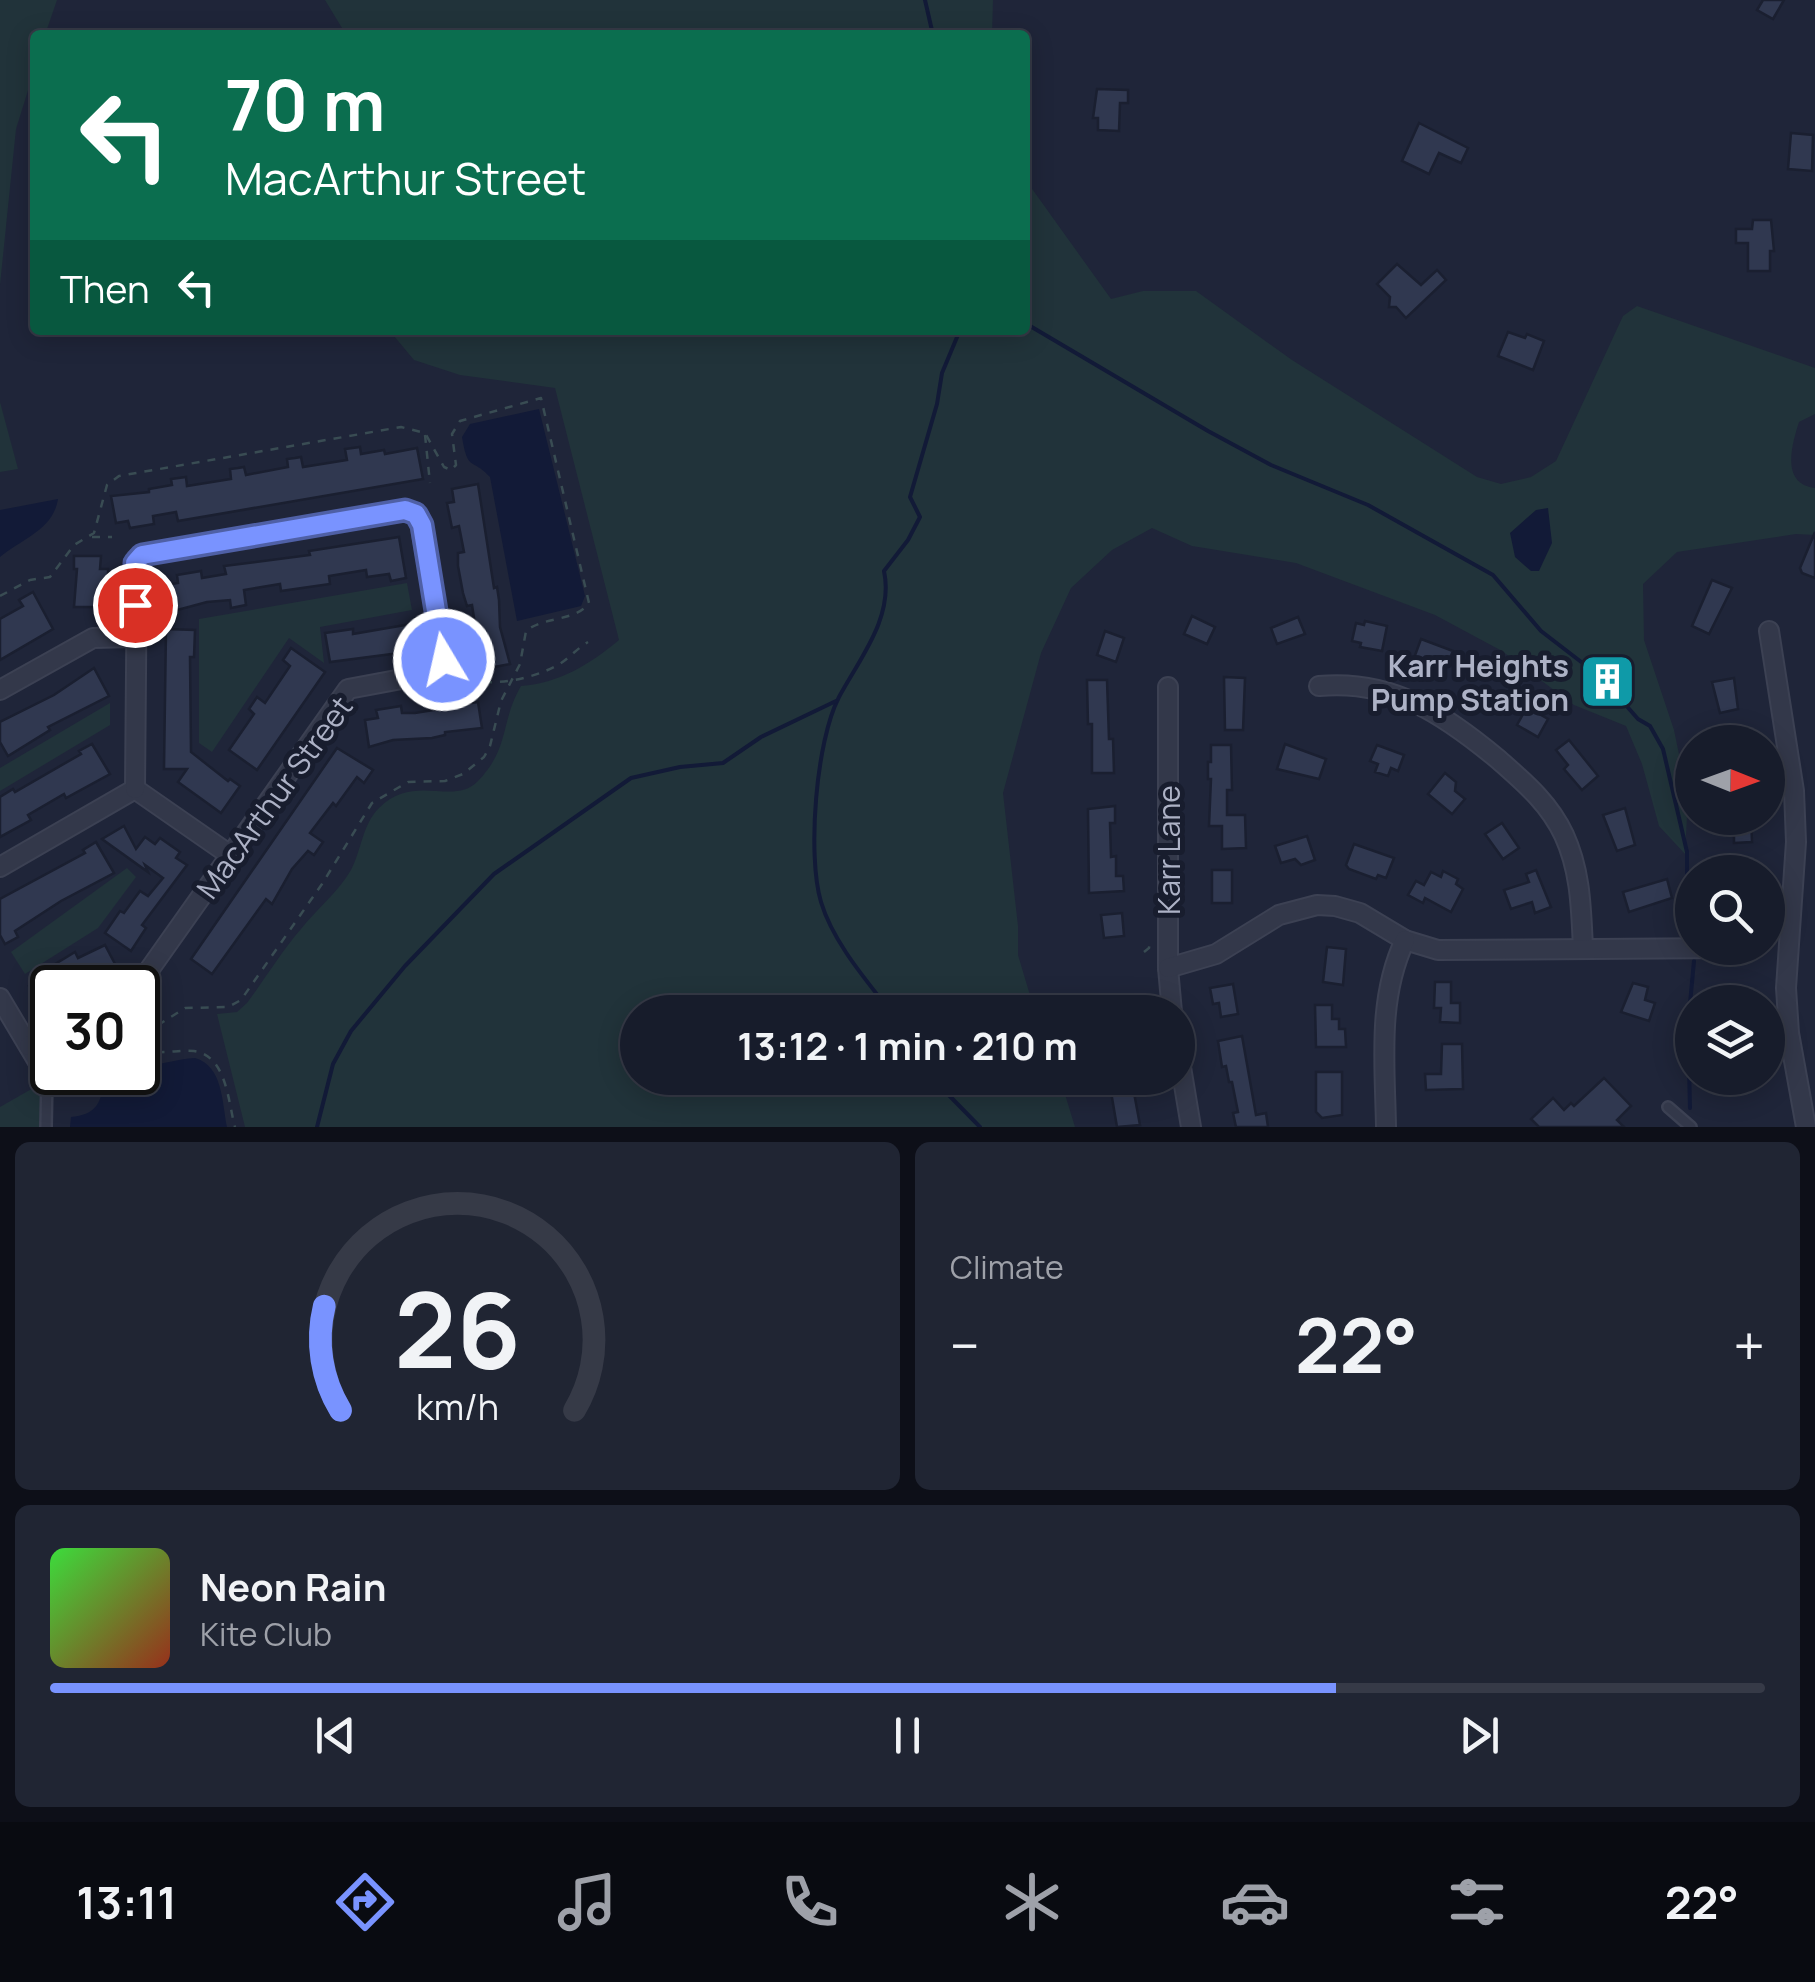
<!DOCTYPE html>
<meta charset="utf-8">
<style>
body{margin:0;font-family:Manrope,sans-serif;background:#202533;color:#f1f3f6;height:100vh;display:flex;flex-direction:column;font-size:38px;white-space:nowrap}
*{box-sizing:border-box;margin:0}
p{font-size:32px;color:#9ea1a9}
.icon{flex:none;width:55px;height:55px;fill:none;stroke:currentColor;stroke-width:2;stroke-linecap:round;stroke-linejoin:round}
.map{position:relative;height:1127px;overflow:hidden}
.sheet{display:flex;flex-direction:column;gap:15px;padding:15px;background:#0d0f18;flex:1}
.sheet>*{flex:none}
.top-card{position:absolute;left:30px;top:30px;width:1000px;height:305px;border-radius:10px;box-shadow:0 5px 25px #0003,0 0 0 2px #363a47;background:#0b6e4f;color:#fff;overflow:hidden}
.needle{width:65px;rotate:91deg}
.buttons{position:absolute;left:1675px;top:725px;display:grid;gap:20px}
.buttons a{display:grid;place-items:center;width:110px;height:110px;border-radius:50%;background:#171c2b;box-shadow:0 5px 25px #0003,0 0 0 2px #363a47;font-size:50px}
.speed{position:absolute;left:30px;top:965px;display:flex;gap:20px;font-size:50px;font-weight:700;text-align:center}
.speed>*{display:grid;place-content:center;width:130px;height:130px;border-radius:50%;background:#171c2b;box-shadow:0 5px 25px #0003,0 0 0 2px #363a47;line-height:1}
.speed .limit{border:5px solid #111;border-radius:15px;background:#fff;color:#111}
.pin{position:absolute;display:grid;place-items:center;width:85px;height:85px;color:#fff;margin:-42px;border:5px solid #fff;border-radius:50%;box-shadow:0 2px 10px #0007}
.me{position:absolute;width:110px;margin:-55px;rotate:351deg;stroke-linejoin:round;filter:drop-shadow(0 0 8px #0008)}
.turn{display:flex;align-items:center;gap:35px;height:210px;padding:0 30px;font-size:45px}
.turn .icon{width:130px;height:130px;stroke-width:2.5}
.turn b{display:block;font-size:70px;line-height:85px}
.then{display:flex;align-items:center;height:95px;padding:0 30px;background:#0003;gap:20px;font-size:38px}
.big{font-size:75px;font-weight:700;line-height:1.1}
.sheet .widget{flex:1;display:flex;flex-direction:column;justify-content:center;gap:15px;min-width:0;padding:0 35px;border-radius:15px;background:#202533}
.sheet .dial{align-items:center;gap:0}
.dial svg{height:260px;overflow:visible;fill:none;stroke:#363a47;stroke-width:7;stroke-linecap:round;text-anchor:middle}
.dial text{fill:#f1f3f6;stroke:none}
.song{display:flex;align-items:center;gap:30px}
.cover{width:120px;height:120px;border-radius:15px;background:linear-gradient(135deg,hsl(120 70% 55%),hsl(10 70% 35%))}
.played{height:10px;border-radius:5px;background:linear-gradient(90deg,#7993ff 75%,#363a47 75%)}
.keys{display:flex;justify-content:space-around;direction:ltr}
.heat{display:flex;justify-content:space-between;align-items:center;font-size:55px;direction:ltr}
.sheet .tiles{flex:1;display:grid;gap:15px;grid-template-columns:1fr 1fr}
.widget:last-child{grid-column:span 2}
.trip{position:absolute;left:620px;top:995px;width:575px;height:100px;border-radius:50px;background:#171c2b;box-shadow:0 5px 25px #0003,0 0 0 2px #363a47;font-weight:700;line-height:100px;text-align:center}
.tabs{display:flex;height:160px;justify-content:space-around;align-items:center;background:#090b11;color:#9ea1a9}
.tabs .icon{width:70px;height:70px}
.tabs .current{color:#7993ff}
.tabs b{font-size:45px;color:#f1f3f6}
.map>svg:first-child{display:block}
.green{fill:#21333a}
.water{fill:#121a37}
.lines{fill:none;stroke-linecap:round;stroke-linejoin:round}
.stream{stroke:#121a37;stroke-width:4}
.building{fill:#303850;stroke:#1a1f30;stroke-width:2.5}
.service-casing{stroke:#3c4153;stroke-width:14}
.minor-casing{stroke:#3c4153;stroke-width:22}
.path{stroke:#394c53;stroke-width:2.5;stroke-dasharray:8 8;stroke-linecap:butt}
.service{stroke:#33384a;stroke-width:9}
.minor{stroke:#33384a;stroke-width:18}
.route-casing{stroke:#4f60a6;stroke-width:25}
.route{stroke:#7993ff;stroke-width:18}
.labels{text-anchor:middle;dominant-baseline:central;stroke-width:10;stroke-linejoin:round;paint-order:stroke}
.poi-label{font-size:30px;font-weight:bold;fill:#adb2c6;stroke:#181d2e;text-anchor:end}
.street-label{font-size:30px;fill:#adb2c6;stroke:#181d2e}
</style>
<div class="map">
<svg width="1815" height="1127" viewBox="0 0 1815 1127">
<rect width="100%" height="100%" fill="#1f2539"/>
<g class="green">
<path d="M0 0H57L45 35H35V68L16 129 0 285Z"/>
<path d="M325 0H993L992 35H343L342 28Z"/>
<path d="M1025 179 1111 299 1143 291H1196L1292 360 1477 477 1501 484 1531 477 1556 461 1623 316 1637 306 1815 368V414L1799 422C1792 444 1780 484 1815 488V535L1796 534 1677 552 1643 584 1644 640 1674 730 1688 798 1685 854 1659 826 1642 764 1626 726 1574 705 1502 651 1435 615 1296 563 1192 546 1152 528 1112 550 1071 588 1041 653 1003 793 1018 926V955L1035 1012H638V1078H1060L1075 1127H245L217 1014 237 1012 247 1003C265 979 281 952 301 929 316 910 339 891 351 870 362 849 362 825 379 808 415 772 453 807 478 781 510 748 500 722 521 686 560 683 590 664 619 640L555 388 460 375 414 360 389 330H1025Z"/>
<path d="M0 402 18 469 0 472Z"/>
<path d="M407 583 412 610 320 627 324 663 289 638 212 752 199 743V619Z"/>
<path d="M110 703V725L0 791V768Z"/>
<path d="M127 868 136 877 98 928 25 974 11 952Z"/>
<path d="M42 1083 39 1127H0V1107Z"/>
</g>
<g class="water">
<path d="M539 409 585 596 581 606 517 621 490 477C472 457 468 473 462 437L470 424Z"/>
<path d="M58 499C53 530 23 538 0 557V510Z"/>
<path d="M1548 508 1552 543 1539 571H1531L1515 557 1510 533 1536 510Z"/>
<path d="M195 1058C223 1066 222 1102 227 1127H70L71 1117C121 1112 82 1072 138 1072V1065C156 1067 175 1059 195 1058Z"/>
</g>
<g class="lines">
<g class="stream">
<path d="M925 0 933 35"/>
<path d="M1025 323 1208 431 1271 465 1368 505 1493 575 1541 631 1602 678 1638 719 1650 726 1663 749 1687 852V908L1692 926"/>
<path d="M891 1012C866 980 833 942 821 902 807 855 816 741 839 697 860 658 894 617 884 571L908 540 920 517 910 497 937 404 942 373 960 330"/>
<path d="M932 1078 980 1127"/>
<path d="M1690 1108 1688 1025 1694 961"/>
<path d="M317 1127 333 1064 351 1031 405 966 494 874 631 778 680 767 723 763 761 737 836 701"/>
</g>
</g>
<g class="building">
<path d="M1763 0H1784L1773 19 1757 10Z"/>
<path d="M1097 89 1128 90V103H1120L1119 131 1098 130V118H1093Z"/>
<path d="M1419 123 1468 148 1461 163 1439 153 1429 174 1402 161Z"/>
<path d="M1791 133 1813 135 1812 171 1788 169Z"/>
<path d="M1753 220H1771L1774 251H1770V271H1748V243H1736V229H1752Z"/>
<path d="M1397 264 1421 285 1437 270 1446 280 1406 318 1396 307H1389L1390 297 1377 284Z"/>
<path d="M1508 332 1525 338 1527 334 1544 341 1533 370 1498 356Z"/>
<path d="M360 447 361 454 384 450 385 454 417 448 423 479 178 521 176 512 153 516 154 524 130 528 128 521 116 523 111 496 149 492V489L172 485 171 479 186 477 187 486 231 479 230 469 238 468 244 467 246 475 288 467 287 459 295 458 301 457 303 467 347 460 345 449Z"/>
<path d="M478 484 494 588 497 587 499 600 500 627 510 664 484 669 481 656 474 657 469 632 476 631 472 605 467 606 463 593 458 566V553L464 552 459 526 452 528 447 503 454 502 452 489Z"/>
<path d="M1815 532V578L1802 573 1800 568Z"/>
<path d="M399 537 406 578 391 581 389 574 367 577 366 570 329 576 330 584 281 591 280 584 244 590 246 605 231 608 230 600 207 602 170 612 165 585 178 583 177 575 201 571 202 578 226 574 224 566 310 555 309 551Z"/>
<path d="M74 556H101L100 569H108V595H101V607H74L77 569H74Z"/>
<path d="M1712 580 1732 588 1709 634 1692 626Z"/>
<path d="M33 592 53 629 0 660V619L23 606 19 600Z"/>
<path d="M1192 616 1215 627 1207 644 1184 634Z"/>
<path d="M1298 617 1305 634 1277 644 1271 628Z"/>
<path d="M1365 621 1387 626 1382 651 1360 647 1361 643 1352 641 1356 623 1364 625Z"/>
<path d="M411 624 415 651 330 662 325 633 353 629V634Z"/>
<path d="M166 629 195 630 194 657H190L191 752 228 781 230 779 240 786 221 813 178 782 187 769H164Z"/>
<path d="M1105 631 1124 638 1116 662 1097 655Z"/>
<path d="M1421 639 1453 651 1445 670 1414 658Z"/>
<path d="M291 648 325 672 257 770 229 750 254 714 249 709 257 697 265 703 290 666 283 660Z"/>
<path d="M94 668 109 696 48 727 50 730 8 756 0 742V722L54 695Z"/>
<path d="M1224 677 1245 678 1243 730H1225Z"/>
<path d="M1734 678 1738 709 1720 713 1712 682Z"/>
<path d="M1087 680H1107L1109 739H1113L1114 773H1092V724H1088Z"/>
<path d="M464 697 465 704 478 702 482 728 445 732V735L432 738 393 740 369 747 365 720 378 718 376 710 401 706 402 713H415L440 709 439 701Z"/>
<path d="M1527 707 1548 719 1538 737 1517 725Z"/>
<path d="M1743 730 1744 742H1705L1704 735Z"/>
<path d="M1569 740 1598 776 1582 790 1564 769 1568 765 1556 750Z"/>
<path d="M92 744 110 774 66 798 64 794 28 815 31 820 0 837V797L13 789 15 792 81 754 79 751Z"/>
<path d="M1285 744 1326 759 1319 779 1277 769Z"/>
<path d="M1211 745H1231L1232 790H1227V815H1245L1246 848 1222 849V826H1209L1211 779H1208V762H1211Z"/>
<path d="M1377 745 1404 755 1398 771 1391 768 1388 776 1375 772 1378 764 1370 761Z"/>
<path d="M337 748 373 770 364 783 357 777 336 806 333 803 310 833 323 842 314 855 308 851 292 869 272 904 266 899 212 974 191 959Z"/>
<path d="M1445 773 1456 782 1455 791 1465 799 1452 814 1428 794Z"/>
<path d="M1115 806V823H1110L1111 857 1116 856V876H1123L1124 891 1089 893 1088 809Z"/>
<path d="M1625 808 1635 845 1617 851 1603 815Z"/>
<path d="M1734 818H1751L1752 842 1734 843Z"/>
<path d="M1502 823 1519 848 1503 859 1485 834Z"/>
<path d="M124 826 136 849 145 837 155 844 160 838 180 852 176 858 187 865 142 925 146 928 131 951 105 933 120 911 124 913 140 891 148 896 163 878 145 865 148 872 102 839Z"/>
<path d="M1307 836 1315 860 1301 865 1295 859 1281 863 1275 846Z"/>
<path d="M96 842 114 873 61 901 15 931 18 937 5 944 0 935V899L85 853 83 850Z"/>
<path d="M1354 844 1394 858 1386 878 1378 875 1376 879 1349 869 1346 865Z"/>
<rect x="1212" y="870" width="20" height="33"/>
<path d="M1536 870 1551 907 1535 913 1532 902 1511 909 1504 890 1529 882 1526 874Z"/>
<path d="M1443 871 1458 879 1456 884 1463 889 1451 912 1425 898 1423 903 1408 895 1416 881 1424 885 1431 872 1441 877Z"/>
<path d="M1667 879 1672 898 1629 912 1623 892Z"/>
<path d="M1122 913 1124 936 1104 938 1101 915Z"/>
<path d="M105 945 115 964 89 977 91 980 78 988H52V1002L42 1009 29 986 55 971 52 966 75 952 78 958Z"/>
<path d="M1327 947 1346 949 1343 985 1323 982Z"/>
<path d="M1435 982H1451V1003H1460V1023L1440 1022 1441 1008H1434Z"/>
<path d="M1633 983 1648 987 1645 1000 1655 1003 1649 1021 1621 1012Z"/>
<path d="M1233 984 1238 1014 1221 1017 1219 1003 1213 1004 1210 988Z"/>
<path d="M1315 1005H1332V1019H1339V1029H1345L1346 1047H1316Z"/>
<path d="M1242 1036 1256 1115 1266 1113 1268 1127H1236L1233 1113 1238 1112 1232 1082H1229L1226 1066 1222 1067 1218 1041Z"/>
<path d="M1442 1044H1462L1463 1089 1426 1090 1425 1074H1441Z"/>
<path d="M1316 1072H1342V1115L1322 1118 1316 1112Z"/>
<path d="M1604 1078 1631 1106 1617 1120 1624 1127H1539L1531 1119 1553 1098 1564 1110 1571 1103 1574 1106Z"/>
<path d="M1132 1082 1140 1125 1117 1127 1110 1086Z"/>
</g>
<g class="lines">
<defs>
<g id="service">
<path d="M1668 1107 1691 1127"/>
<path d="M46 1127 47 1077"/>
</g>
<g id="minor">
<path d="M1769 631 1794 791 1796 842 1786 988 1789 1033 1806 1127"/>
<path d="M1319 686C1393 679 1445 715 1499 760 1525 783 1549 803 1564 835 1581 872 1581 909 1583 948"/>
<path d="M1168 687V968L1172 1012"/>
<path d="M0 690 93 638 135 637"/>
<path d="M0 867 135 789 230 855"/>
<path d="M1168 968 1216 954 1279 915 1317 905 1335 906 1360 913 1405 940 1438 950 1733 948"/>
<path d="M131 988 142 980 348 689 434 673 440 669 443 650 419 517 412 512 398 511 150 553 137 558 135 789"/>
<path d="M0 998 47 1077"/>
<path d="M29 1046 52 1033"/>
<path d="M1178 1049 1191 1127"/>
<path d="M1386 1127C1385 1064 1377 999 1405 940"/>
</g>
</defs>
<use href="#service" class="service-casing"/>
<use href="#minor" class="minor-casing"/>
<g class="path">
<path d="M425 435 430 483"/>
<path d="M92 537H112"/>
<path d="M0 596 30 580 50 577 74 545 94 533 107 485 119 476 401 427 425 433 444 467 451 470 456 465 452 434 460 421 541 398 589 603C575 622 544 616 526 631L520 664 501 701 490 746 484 757 463 774 445 781 408 782 372 803 322 884 241 1000 228 1007 185 1008 147 1032 144 1042 153 1052C167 1053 181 1050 194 1051 227 1056 228 1102 235 1127"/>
<path d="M453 675C481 689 528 681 556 666 568 660 576 649 588 642"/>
<path d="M355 711 356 710"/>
<path d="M1144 952 1149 948 1150 941"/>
</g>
<use href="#service" class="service"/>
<use href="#minor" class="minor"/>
</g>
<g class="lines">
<defs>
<path id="route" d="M135 605V563L142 555 405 510 416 514 422 525 444 660"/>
</defs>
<use href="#route" class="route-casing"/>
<use href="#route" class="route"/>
</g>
<defs>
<symbol id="building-square" viewBox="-11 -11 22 22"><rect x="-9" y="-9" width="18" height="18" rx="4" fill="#0f9aa8" stroke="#181d2e"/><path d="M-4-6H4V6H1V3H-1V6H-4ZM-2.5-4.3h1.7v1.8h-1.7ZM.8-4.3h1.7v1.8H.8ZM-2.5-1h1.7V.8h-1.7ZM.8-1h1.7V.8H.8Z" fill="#fff"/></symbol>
</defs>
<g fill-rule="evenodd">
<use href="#building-square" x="1576" y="650" width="63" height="63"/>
</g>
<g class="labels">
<g class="poi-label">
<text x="1569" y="665">Karr Heights<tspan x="1569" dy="34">Pump Station</tspan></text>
</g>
<g class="street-label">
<text transform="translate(274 797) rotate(-54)">MacArthur Street</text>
<text transform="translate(1168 850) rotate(-90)">Karr Lane</text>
</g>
</g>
</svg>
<div class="buttons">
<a><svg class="needle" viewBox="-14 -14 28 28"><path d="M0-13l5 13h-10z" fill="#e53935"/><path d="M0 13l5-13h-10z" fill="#9ea1a9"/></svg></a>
<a><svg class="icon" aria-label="search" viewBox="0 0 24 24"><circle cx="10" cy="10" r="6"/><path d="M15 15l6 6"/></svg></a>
<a><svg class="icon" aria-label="layers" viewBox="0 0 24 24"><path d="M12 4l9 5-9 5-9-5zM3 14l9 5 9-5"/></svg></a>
</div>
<div class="speed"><div class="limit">30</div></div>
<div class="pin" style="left:135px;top:605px;background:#d93025"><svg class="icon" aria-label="arrive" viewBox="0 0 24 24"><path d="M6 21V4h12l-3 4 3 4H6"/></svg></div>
<svg class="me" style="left:444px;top:660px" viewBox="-20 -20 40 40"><circle r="17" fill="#7993ff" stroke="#fff" stroke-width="3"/><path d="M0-11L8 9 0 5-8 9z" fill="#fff"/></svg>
<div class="trip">13:12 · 1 min · 210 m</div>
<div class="top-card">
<div class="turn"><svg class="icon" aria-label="left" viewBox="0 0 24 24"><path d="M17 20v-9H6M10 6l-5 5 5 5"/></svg><div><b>70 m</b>MacArthur Street</div></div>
<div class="then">Then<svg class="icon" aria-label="left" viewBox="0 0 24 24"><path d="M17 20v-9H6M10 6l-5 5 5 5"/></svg></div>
</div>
</div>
<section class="sheet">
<div class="tiles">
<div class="widget dial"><svg viewBox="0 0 100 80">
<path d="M14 69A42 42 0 1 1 86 69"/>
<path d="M14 69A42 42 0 0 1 9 37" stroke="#7993ff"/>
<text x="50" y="56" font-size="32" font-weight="700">26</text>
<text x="50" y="72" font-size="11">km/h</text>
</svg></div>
<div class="widget"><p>Climate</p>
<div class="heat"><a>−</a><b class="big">22°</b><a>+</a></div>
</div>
<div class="widget">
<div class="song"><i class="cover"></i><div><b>Neon Rain</b><p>Kite Club</p></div></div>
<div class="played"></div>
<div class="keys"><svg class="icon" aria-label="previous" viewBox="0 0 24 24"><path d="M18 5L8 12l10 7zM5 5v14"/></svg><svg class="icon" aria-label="pause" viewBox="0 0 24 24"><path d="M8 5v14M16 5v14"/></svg><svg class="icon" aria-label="next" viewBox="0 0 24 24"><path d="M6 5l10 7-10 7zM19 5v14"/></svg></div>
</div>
</div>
</section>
<nav class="tabs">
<b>13:11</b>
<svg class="icon current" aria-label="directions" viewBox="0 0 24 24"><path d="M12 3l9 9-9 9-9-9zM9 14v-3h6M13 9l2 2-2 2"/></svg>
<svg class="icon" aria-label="music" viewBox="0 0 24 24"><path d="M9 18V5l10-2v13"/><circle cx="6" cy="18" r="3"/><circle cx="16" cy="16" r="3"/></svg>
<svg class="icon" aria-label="phone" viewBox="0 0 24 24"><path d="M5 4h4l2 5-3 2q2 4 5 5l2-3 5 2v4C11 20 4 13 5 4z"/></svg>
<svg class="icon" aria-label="climate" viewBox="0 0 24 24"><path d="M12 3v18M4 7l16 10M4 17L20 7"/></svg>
<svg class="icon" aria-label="car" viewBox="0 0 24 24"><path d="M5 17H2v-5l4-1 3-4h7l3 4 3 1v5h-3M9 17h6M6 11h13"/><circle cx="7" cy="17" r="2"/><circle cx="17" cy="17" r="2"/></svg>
<svg class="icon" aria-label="filters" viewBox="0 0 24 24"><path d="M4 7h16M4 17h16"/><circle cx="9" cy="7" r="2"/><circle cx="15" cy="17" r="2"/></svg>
<b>22°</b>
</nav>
